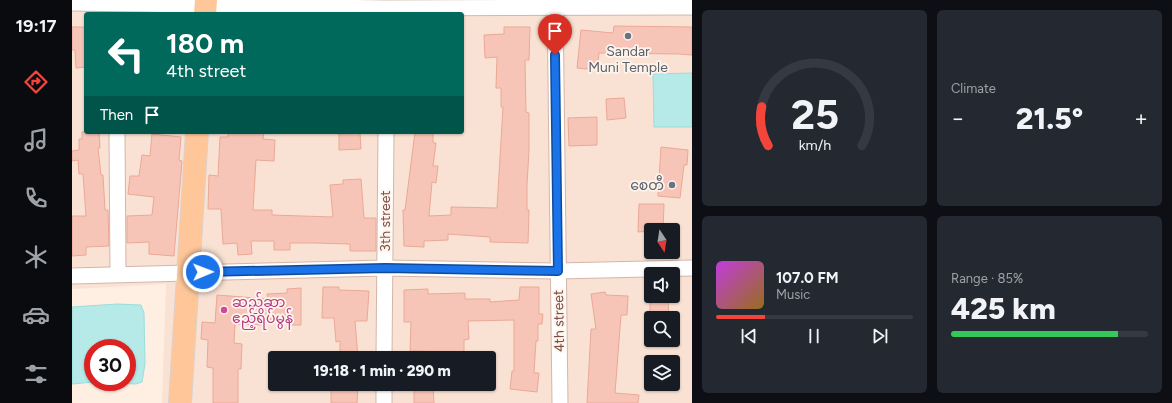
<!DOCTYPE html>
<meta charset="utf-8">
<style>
body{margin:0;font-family:Figtree,"Noto Sans Myanmar",sans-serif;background:#242831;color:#f1f3f6;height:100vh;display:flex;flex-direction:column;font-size:15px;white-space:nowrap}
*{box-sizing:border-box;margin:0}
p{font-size:13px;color:#9ea1a6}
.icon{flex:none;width:22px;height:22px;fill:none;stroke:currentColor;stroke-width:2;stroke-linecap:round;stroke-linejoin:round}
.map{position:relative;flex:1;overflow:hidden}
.details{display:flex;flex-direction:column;gap:10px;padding:10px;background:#0d0f14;width:480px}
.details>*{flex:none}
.hud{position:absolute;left:12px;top:12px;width:380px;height:122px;border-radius:4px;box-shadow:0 1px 3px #0004;background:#00695c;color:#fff;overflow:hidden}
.needle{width:26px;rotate:168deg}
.controls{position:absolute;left:572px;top:223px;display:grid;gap:8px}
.controls a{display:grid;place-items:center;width:36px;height:36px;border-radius:4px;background:#171b24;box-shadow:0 1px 3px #0004;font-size:20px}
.speed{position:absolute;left:12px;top:339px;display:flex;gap:8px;font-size:20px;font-weight:700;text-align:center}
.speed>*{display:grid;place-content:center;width:52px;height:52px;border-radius:50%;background:#171b24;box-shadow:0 1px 3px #0004;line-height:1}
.speed .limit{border:6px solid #d22;background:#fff;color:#111}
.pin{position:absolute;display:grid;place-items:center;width:34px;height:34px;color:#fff;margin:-41px -17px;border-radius:50% 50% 50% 0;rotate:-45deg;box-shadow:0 0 4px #0007}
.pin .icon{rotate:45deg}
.me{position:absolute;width:44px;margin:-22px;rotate:89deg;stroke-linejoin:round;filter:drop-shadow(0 0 3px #0008)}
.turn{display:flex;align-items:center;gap:14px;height:84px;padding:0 16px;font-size:18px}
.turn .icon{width:52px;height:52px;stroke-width:2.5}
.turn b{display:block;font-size:28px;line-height:34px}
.then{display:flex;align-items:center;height:38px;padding:0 16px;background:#0003;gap:8px;font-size:15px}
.big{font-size:30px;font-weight:800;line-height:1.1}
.details .tile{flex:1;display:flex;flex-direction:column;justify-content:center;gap:6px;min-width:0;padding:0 14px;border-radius:6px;background:#242831}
.details .dial{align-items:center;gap:0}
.dial svg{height:104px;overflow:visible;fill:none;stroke:#363941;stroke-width:7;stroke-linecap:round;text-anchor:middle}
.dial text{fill:#f1f3f6;stroke:none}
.song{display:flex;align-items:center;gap:12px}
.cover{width:48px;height:48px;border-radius:6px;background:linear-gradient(135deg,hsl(290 70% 55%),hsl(40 70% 35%))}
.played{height:4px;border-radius:2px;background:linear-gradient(90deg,#f5453b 25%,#363941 25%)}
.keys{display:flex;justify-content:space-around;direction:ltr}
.heat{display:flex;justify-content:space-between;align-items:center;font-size:22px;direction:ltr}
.charge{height:6px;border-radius:3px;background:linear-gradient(90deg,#34c759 85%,#363941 0)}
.details .tiles{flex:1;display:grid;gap:10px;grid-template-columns:repeat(2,1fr)}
.trip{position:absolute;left:196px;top:351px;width:228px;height:40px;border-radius:4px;background:#171b24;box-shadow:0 1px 3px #0004;font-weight:800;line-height:40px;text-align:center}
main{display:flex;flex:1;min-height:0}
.dock{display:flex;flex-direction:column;width:72px;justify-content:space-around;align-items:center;background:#090b0e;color:#9ea1a6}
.dock .icon{width:28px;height:28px}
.dock .active{color:#f5453b}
.dock b{font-size:18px;color:#f1f3f6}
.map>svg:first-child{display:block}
.residential{fill:#f9e2d3;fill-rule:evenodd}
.water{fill:#b5eae9;stroke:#9adddc;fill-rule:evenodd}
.building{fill:#f7c5b7;stroke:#eba896}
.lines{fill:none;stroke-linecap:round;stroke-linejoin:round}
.minor-casing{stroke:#d3b6aa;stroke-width:17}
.primary-casing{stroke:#dcd1cf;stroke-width:24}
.minor{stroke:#fff;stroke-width:15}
.primary{stroke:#ffc799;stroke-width:22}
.route-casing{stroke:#114b97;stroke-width:10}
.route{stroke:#1a73e8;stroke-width:7}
.worship-dot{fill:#6b7280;stroke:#fff4eb;stroke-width:1.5}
.hotel-dot{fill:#d1479c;stroke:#fff4eb;stroke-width:1.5}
.labels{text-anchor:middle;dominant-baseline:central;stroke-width:3.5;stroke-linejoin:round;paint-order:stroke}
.worship-label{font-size:14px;fill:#5b616d;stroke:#fff4eb}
.street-label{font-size:14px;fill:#794f46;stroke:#fff4eb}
.hotel-label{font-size:14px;fill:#b23c85;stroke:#fff4eb;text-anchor:start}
</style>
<main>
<nav class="dock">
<b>19:17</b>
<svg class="icon active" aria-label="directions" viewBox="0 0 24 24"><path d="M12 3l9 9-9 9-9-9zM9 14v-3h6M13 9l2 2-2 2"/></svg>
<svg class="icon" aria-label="music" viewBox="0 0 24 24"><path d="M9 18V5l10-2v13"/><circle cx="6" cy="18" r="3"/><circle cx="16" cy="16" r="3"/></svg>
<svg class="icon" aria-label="phone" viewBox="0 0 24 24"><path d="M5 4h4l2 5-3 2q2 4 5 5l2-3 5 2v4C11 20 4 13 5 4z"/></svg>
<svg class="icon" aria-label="climate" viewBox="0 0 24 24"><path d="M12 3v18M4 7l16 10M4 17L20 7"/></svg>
<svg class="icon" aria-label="car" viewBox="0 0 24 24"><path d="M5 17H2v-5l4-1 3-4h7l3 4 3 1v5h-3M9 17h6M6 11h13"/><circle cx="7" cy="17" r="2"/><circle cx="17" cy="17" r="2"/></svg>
<svg class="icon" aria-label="filters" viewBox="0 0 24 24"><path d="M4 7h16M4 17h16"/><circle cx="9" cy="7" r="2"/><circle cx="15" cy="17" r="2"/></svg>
</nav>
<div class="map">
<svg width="620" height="403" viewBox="0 0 620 403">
<rect width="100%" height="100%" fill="#feefe2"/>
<path class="residential" d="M0 0H620V403H90L94 284 0 289ZM14 14H390V132H14ZM579 230H601V252H579ZM579 274H601V296H579ZM579 318H601V340H579ZM203 358H417V384H203ZM579 362H601V384H579Z"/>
<g class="water">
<path d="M620 73V127H582L581 74Z"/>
<path d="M45 304 69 305 72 313 73 364 70 382 64 384 22 382 0 384V307ZM21 348H55V382H21Z"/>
</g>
<g class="building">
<path d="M542 26 620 27V55L607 54 527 53 525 70 505 68 509 30 541 33Z"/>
<path d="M0 27H14V67L4 68 3 50H0Z"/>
<path d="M432 27H458L457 60H453L454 112 457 113V150L455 185V210H457L456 243 418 242V237L376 234V240L352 241V247L332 246 331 210H333L343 132H361V143H364L361 166H366L364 183 360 182 357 216 379 215V207L425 208 431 107H429V88H424L425 57 413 58 412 35 432 34Z"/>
<path d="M552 98 554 118 535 120 534 99Z"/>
<path d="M525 117V145L497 146 496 118Z"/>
<path d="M10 132H27L28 148H26L29 175H31L33 210H36L37 246 14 247V255L0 256V216H14L11 174H7L6 160 0 161V151L7 150V139H10Z"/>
<path d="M156 132H192L191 139 203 140 202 161 184 160 181 210H200V215L261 217 258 185 271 184V180L289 179 292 218H304V251H278V244L242 243H218V250H202V241H179L180 254 166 255 165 243 151 244 149 209H136L137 175 146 176 148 137H156Z"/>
<path d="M288 133 289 149 267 150V134Z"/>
<path d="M80 134 109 137 107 160 110 161 102 256 77 254V242L55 243V216L80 215 82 197 56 194 58 176H67L70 155 78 156Z"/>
<path d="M589 147 616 150 615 165H612L608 198 586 196Z"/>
<path d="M567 204H592L591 230 566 232Z"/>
<path d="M251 287H267V290L297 291 295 321H283L286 358H268V341L264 342 262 318H250Z"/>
<path d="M448 287H467V314H471L470 324H466V341H464L462 373H467L465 392 438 389 440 371H442V320L396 321 397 339 392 340V358H381V352L338 351 339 322H332V290L356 289V294L393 293V299H418V302L447 300Z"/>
<path d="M229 288V325H215V318L191 320V325L163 324 162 343 170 344 169 369H166V403H141V368L135 367 136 340 129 339 130 322 143 323 145 295 196 299 195 294 215 293V289Z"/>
<path d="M533 292 534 295 556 296 555 315H549L543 393 567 395 566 403H515L519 329H524L519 294Z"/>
<path d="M596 299 597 318H578V300Z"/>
<path d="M259 384H286L285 403H259Z"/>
<path d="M361 384 362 403H342V385Z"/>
</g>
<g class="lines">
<defs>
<g id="minor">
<path d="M483 0 488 403"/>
<path d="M0 3 314 8 620 7"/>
<path d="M45 132 46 274"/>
<path d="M0 276 313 268 486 271 620 268"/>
<path d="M312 358 314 132"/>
<path d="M312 403V384"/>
</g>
<g id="primary">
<path d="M133 14 134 0"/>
<path d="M108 403 125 132"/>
</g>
</defs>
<use href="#minor" class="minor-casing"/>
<use href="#primary" class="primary-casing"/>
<use href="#minor" class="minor"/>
<use href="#primary" class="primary"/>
</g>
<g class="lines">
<defs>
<path id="route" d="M131 272 313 268 486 271 483 55"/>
</defs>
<use href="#route" class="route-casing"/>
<use href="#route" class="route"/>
</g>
<g class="worship-dot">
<circle cx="556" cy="36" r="4"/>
<circle cx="600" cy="185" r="4"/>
</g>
<circle class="hotel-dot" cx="152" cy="310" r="4"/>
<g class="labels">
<g class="worship-label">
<text x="556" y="51">Sandar<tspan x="556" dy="16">Muni Temple</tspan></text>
<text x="592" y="185" text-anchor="end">စေတီ</text>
</g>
<g class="street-label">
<text transform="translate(313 221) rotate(-90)">3th street</text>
<text transform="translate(487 321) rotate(-91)">4th street</text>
</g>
<g class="hotel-label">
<text x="160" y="302">ဆည်ဆာ<tspan x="160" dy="16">ဧည့်ရိပ်မွန်</tspan></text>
</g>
</g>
</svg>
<div class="controls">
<a><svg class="needle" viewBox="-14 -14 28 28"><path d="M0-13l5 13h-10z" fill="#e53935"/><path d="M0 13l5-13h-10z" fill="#9ea1a6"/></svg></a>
<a><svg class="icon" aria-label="sound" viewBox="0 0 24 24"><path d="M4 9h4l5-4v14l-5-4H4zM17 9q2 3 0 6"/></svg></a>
<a><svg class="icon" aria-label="search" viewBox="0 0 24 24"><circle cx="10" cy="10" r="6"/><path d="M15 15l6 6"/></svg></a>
<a><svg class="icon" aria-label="layers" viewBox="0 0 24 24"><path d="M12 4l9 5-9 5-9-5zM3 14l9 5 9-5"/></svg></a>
</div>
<div class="speed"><div class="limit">30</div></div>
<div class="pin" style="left:483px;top:55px;background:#d93025"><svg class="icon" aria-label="arrive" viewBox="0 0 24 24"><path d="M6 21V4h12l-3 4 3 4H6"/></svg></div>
<svg class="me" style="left:131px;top:272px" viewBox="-20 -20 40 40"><circle r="17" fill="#1a73e8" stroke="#fff" stroke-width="3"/><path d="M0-11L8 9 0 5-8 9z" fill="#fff"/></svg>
<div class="trip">19:18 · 1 min · 290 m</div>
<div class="hud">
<div class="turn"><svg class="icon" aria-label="left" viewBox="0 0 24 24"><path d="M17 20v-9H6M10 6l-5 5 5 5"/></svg><div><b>180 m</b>4th street</div></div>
<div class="then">Then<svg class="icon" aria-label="arrive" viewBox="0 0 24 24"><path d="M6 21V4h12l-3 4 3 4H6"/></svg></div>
</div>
</div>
<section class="details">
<div class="tiles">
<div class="tile dial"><svg viewBox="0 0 100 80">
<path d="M14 69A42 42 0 1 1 86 69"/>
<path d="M14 69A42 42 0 0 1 9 39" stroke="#f5453b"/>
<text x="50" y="56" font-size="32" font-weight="700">25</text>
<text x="50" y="72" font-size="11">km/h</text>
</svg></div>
<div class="tile"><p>Climate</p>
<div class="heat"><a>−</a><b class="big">21.5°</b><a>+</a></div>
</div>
<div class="tile">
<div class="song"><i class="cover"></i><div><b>107.0 FM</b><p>Music</p></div></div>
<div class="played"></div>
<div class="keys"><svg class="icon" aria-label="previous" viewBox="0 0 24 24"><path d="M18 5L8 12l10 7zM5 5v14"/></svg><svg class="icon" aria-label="pause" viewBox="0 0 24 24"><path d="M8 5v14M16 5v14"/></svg><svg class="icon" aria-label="next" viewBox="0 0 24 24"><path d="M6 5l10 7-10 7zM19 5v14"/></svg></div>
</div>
<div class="tile"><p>Range · 85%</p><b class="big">425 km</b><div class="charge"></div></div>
</div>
</section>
</main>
